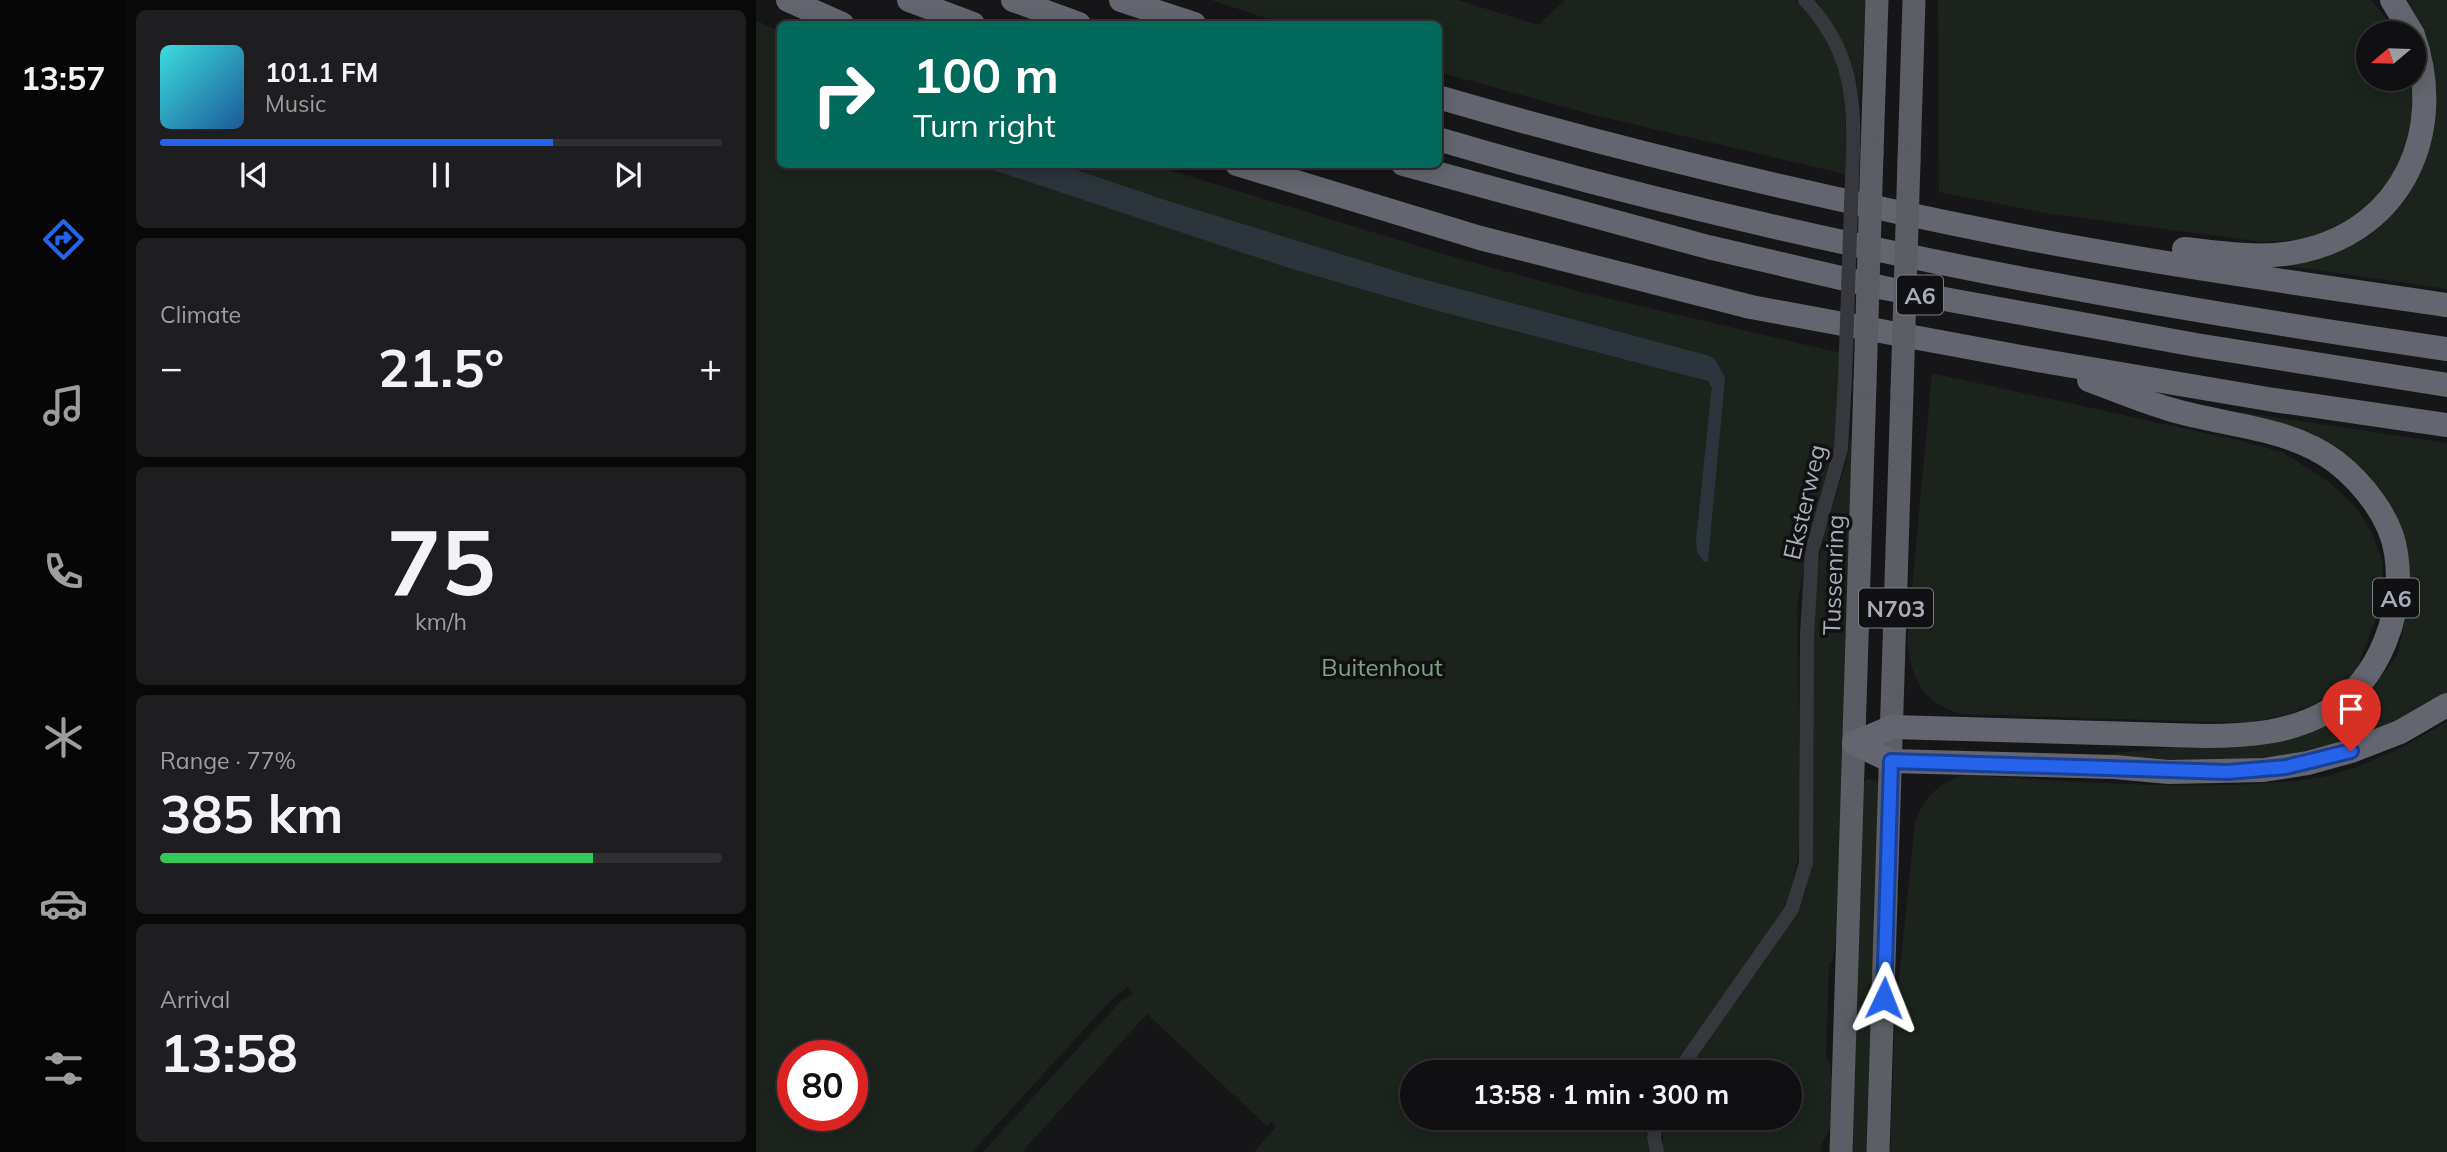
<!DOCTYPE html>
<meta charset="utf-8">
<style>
body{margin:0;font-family:Mulish,sans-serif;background:#1e1e20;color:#f1f3f6;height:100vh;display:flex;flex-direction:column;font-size:26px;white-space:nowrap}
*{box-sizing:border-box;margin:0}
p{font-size:23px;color:#9c9d9f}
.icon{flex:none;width:38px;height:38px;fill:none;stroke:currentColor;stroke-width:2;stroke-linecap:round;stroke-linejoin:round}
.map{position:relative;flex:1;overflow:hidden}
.drawer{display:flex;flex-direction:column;gap:10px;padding:10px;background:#09090a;width:630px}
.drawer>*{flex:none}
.banner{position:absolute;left:21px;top:21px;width:665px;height:147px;border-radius:10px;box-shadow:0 4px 18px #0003,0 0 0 2px #303032;background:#00695c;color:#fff;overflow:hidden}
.needle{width:46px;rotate:251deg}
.controls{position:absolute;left:1600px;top:21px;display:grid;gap:14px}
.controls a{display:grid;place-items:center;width:70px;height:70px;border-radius:50%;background:#101012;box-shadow:0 4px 18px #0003,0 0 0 2px #303032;font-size:35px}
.speed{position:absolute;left:21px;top:1040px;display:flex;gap:14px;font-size:35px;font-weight:700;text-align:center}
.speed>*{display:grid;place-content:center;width:91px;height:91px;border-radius:50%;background:#101012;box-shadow:0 4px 18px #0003,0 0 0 2px #303032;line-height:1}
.speed .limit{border:10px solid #d22;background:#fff;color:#111}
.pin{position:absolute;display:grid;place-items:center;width:60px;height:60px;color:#fff;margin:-72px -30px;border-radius:50% 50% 50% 0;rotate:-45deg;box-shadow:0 0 7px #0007}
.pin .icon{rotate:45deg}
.me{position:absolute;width:77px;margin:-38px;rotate:2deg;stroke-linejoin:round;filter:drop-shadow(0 0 5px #0008)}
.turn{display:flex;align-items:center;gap:24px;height:147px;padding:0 21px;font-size:32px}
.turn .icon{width:91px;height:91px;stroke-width:2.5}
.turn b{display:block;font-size:49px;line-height:60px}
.big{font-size:52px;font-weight:700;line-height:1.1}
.drawer .card{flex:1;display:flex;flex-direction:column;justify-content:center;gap:10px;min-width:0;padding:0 24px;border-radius:10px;background:#1e1e20}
.drawer .dial{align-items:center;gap:0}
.dial b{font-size:91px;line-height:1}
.song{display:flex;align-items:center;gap:21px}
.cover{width:84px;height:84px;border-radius:10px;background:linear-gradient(135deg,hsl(180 70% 55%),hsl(210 70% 35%))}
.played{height:7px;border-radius:4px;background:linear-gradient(90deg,#2563eb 70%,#303032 70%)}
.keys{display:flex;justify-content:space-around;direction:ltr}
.heat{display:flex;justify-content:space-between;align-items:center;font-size:38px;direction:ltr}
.charge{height:10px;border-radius:5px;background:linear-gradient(90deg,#34c759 77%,#303032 0)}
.trip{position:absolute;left:644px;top:1060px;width:402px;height:70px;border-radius:35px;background:#101012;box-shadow:0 4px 18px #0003,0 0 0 2px #303032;font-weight:700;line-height:70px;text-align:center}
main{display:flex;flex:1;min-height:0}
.tabs{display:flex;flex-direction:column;width:126px;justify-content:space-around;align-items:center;background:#060607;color:#9c9d9f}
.tabs .icon{width:49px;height:49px}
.tabs .current{color:#2563eb}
.tabs b{font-size:32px;color:#f1f3f6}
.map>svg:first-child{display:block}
.green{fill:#1c231d;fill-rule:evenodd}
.water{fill:#2c353c}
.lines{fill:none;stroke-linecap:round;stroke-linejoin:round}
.minor{stroke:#37383d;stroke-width:14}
.trunk{stroke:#5b5e65;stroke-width:23}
.motorway{stroke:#63666e;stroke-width:24}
.minor-bridge{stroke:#37383d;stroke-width:14}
.trunk-bridge{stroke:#5b5e65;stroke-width:23}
.route-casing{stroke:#184099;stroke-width:18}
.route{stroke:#2563eb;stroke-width:12}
.labels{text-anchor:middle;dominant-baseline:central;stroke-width:7;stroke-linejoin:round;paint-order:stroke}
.shield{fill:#111113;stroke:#7b7e86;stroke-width:2}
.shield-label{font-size:23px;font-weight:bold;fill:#a8adb8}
.street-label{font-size:24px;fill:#a8adb8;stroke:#111113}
.park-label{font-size:24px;fill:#7fa381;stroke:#111113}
</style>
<main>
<nav class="tabs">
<b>13:57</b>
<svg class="icon current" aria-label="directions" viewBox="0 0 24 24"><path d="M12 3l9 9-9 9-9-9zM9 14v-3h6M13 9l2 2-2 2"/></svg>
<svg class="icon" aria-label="music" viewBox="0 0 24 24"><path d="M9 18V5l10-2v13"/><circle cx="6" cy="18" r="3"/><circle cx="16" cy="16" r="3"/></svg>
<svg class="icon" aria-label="phone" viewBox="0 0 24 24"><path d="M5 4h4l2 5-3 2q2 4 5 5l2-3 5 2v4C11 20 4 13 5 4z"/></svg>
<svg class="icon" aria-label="climate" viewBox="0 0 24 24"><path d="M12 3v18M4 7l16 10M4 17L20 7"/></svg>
<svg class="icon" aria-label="car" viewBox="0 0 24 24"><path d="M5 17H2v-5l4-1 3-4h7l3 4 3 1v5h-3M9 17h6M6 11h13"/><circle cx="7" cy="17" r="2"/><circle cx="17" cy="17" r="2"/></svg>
<svg class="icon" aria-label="filters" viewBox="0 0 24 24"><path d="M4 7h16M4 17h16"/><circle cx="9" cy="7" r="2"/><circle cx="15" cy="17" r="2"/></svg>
</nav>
<section class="drawer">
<div class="card">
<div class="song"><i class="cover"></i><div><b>101.1 FM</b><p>Music</p></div></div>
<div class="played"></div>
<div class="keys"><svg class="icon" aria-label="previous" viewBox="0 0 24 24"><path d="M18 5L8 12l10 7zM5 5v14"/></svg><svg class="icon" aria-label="pause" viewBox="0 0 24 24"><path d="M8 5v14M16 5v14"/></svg><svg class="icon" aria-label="next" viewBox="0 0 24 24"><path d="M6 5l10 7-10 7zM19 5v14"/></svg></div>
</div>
<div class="card"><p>Climate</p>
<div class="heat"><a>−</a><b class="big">21.5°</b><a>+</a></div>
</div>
<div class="card dial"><b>75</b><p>km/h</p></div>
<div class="card"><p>Range · 77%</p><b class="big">385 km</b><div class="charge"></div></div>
<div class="card"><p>Arrival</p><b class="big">13:58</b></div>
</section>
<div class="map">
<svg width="1691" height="1152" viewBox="0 0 1691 1152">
<rect width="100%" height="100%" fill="#161618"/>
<g class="green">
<path d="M455 0H702L782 25 809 0H1039C1094 50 1091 106 1089 174L834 114 683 72 682 24H528Z"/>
<path d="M1060 0H1110L1104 101C1097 60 1084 34 1060 0Z"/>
<path d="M1182 0H1615L1642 33H1612V79H1654C1655 89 1658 101 1657 111 1654 169 1611 222 1555 237 1539 241 1522 241 1506 242L1289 213 1183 192Z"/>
<path d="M1643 0H1691V289L1520 264 1571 250 1669 159Z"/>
<path d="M0 21 24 31V164L397 165 701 258 825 292 1085 353 1078 452 1052 547 1041 605 1044 826 1042 857 1035 890 1030 905 981 979 911 1073H656V1118H891L890 1134 894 1152H498L520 1127 515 1122 511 1126 391 1014 266 1152H227L365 1001 377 993 371 987 354 1001 216 1152H0ZM37 1055H96V1115H37Z"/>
<path d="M1176 373 1481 440 1526 452 1573 482 1600 507 1617 535 1627 563 1626 603 1598 676 1577 693 1556 705 1530 715 1491 723 1206 714C1166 702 1158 683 1151 644Z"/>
<path d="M1484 412 1691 443V696L1654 719 1529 764 1429 761 1349 754 1419 747 1595 708 1611 695 1641 656 1647 631 1652 596 1633 506 1613 475 1583 450 1516 422Z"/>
<path d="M1094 439H1098L1083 919 1076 963H1073L1070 1055 1072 1062 1074 1063C1076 1081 1080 1103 1077 1121 1074 1133 1065 1140 1064 1152H907V1118H1034V1073H929L1045 903 1050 890 1055 866 1056 626 1060 578 1069 530 1090 463Z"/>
<path d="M1691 721V1152H1134L1139 1019 1159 822C1169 797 1182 783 1208 775 1303 780 1400 789 1496 784 1525 782 1557 781 1585 772 1621 761 1660 741 1691 721Z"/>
<path d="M1111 779 1122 781 1125 787 1116 1152H1096L1107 784Z"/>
</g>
<path class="water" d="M222 165H306L412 201 659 277 954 356 960 361 969 378 952 561 948 562 941 552 940 541 955 394 956 388 952 381 671 308 533 268Z"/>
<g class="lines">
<g class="minor">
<path d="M1049 0C1091 45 1099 90 1097 149"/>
<path d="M921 1073 1036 909 1050 863 1051 635 1056 551 1085 449 1089 379"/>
<path d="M900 1118 898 1137 901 1152"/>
</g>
<g class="trunk">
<path d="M1116 153 1121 0"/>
<path d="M1153 161 1158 0"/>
<path d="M1085 1152 1109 383"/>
<path d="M1122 1152 1146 391"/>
</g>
<g class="motorway">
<path d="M32 0 86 24"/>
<path d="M153 0 217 24"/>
<path d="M257 0 323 24"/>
<path d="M365 0 438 24"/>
<path d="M1636 0 1656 33"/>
<path d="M682 97C870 152 1061 197 1253 235 1398 263 1545 284 1691 305"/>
<path d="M682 139C1013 237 1351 300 1691 349"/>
<path d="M481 164 724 238 995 307 1276 359 1518 400 1691 425"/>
<path d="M647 164 952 247 1128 288 1440 345 1691 385"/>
<path d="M1428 249C1467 253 1507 260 1546 251 1647 229 1691 130 1657 35"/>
<path d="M1098 743 1136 727 1449 736C1491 736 1535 733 1572 711 1624 680 1649 611 1640 553 1635 518 1607 483 1580 462 1532 426 1468 426 1413 409 1386 401 1360 390 1333 380"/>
<path d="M1098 743 1135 761 1359 767 1413 772 1508 770 1552 763 1595 751 1644 732 1691 705"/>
</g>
<path class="minor-bridge" d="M1089 379 1097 149"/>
<g class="trunk-bridge">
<path d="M1109 383 1116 153"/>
<path d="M1146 391 1153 161"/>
</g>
</g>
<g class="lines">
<defs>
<path id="route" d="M1128 998 1135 761 1472 772 1530 767 1595 751"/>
</defs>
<use href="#route" class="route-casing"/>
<use href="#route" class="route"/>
</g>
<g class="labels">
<g class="shield">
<rect x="1141" y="275.5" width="46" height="39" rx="5"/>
<rect x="1617" y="578.5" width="46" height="39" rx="5"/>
<rect x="1103" y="588.5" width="74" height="39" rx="5"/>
</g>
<g class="shield-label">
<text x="1164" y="295">A6</text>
<text x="1640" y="598">A6</text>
<text x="1140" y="608">N703</text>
</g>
<g class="street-label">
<text transform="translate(1048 502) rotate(-77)">Eksterweg</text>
<text transform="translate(1077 575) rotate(-88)">Tussenring</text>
</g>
<g class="park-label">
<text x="626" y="667">Buitenhout</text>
</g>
</g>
</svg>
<div class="controls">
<a><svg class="needle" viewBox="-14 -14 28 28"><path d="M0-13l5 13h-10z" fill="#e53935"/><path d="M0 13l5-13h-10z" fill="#9c9d9f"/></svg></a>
</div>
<div class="speed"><div class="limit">80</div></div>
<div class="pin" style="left:1595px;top:751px;background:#d93025"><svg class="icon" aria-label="arrive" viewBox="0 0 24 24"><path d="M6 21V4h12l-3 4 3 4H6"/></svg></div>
<svg class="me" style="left:1128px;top:998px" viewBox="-20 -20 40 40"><path d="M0-17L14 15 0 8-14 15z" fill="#2563eb" stroke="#fff" stroke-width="4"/></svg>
<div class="trip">13:58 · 1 min · 300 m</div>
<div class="banner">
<div class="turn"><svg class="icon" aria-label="right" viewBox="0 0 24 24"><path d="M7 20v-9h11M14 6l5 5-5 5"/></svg><div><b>100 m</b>Turn right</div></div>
</div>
</div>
</main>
